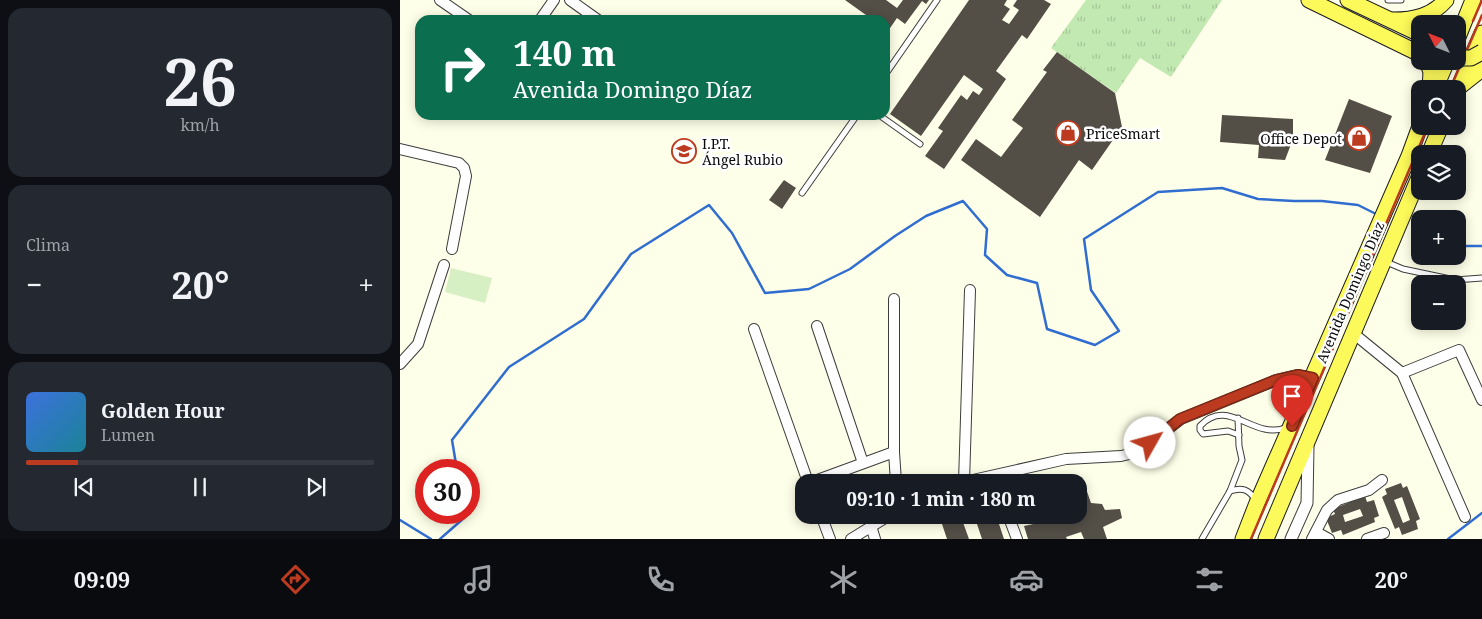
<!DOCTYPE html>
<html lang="es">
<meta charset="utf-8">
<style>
body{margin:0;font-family:"Noto Serif",serif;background:#242831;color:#f1f3f6;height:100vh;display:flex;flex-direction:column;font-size:19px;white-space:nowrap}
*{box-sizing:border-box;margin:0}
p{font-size:16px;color:#9ea1a6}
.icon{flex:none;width:28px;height:28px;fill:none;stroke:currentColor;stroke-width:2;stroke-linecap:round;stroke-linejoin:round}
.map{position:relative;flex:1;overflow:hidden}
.details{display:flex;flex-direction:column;gap:8px;padding:8px;background:#0d0f14;width:400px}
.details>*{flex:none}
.hud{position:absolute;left:15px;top:15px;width:475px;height:105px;border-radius:15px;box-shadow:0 2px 12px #0003;background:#0b6e4f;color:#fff;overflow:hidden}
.needle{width:32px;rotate:312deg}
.fabs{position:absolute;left:1011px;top:15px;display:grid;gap:10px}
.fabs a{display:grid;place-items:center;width:55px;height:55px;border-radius:10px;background:#171b24;box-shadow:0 2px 12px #0003;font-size:25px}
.speed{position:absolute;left:15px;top:459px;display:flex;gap:10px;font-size:25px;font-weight:700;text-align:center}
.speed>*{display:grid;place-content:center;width:65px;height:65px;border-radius:50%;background:#171b24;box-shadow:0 2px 12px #0003;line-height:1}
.speed .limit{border:8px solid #d22;background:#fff;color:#111}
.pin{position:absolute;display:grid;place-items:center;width:42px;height:42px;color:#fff;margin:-51px -21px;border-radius:50% 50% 50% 0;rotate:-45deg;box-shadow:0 0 5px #0007}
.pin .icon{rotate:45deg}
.me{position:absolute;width:55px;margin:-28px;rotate:52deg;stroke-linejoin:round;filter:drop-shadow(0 0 4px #0008)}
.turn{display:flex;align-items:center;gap:18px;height:105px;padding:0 15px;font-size:22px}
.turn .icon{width:65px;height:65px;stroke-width:2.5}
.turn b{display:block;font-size:35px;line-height:42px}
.big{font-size:38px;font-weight:700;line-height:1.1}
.details .tile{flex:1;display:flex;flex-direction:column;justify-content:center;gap:8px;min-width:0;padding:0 18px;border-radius:15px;background:#242831}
.details .dial{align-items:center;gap:0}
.dial b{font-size:65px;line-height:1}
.song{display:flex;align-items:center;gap:15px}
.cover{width:60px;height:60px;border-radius:8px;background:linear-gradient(135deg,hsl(220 70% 55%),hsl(190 70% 35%))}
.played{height:5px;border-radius:2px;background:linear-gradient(90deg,#bc3b20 15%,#363941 15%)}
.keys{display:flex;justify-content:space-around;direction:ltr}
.heat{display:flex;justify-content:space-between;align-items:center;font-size:28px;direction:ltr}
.trip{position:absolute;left:395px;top:474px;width:292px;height:50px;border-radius:15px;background:#171b24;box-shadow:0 2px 12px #0003;font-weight:700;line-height:50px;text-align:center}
.menu{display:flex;height:80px;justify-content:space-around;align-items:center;background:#090b0e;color:#9ea1a6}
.menu .icon{width:35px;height:35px}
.menu .selected{color:#bc3b20}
.menu b{font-size:22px;color:#f1f3f6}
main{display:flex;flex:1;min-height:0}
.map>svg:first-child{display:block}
.grass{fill:url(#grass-tufts)}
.pitch{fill:#d7f0c3}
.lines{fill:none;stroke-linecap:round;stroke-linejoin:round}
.stream{stroke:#306dd0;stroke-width:2.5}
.building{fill:#534e46;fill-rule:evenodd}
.service-casing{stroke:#3d3d3d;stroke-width:7}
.minor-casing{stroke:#3d3d3d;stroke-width:12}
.tertiary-casing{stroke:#3d3d3d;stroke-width:13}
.primary-casing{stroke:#1b1b1b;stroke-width:17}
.service{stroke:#fff;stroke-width:5}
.minor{stroke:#fff;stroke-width:10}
.tertiary{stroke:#fff;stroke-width:11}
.primary{stroke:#fcf95a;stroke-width:15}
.rail{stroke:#bc3b20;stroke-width:2.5}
.primary-bridge-casing{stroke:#1b1b1b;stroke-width:17;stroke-linecap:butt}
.primary-bridge{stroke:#fcf95a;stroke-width:15}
.route-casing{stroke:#7a2615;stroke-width:12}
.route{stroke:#bc3b20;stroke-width:9}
.labels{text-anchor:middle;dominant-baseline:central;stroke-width:5;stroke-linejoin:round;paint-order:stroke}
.poi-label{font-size:14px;fill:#0a0a0a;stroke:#fff;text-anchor:start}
.street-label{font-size:14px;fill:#0a0a0a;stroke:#fff}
</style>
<main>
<section class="details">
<div class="tile dial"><b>26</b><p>km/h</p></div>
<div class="tile"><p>Clima</p>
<div class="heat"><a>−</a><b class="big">20°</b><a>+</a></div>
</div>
<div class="tile">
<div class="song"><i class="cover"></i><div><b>Golden Hour</b><p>Lumen</p></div></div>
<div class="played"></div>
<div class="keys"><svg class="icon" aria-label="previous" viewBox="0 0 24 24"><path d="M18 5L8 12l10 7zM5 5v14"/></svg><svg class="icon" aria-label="pause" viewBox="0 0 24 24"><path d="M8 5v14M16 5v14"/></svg><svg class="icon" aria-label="next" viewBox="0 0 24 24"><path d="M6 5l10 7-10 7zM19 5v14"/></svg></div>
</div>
</section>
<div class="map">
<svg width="1082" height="539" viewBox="0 0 1082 539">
<defs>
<pattern id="grass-tufts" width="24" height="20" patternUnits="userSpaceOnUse" patternTransform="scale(1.25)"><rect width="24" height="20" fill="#c2e9b1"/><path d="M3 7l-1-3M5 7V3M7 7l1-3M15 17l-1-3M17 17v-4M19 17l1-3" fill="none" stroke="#a5c697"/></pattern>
</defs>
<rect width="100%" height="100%" fill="#feffe8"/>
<path class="grass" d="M686 0H822L771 77 740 58 716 93 651 48Z"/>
<path class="pitch" d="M51 268 92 278 85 303 45 292Z"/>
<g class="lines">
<g class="stream">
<path d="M1014 232 1020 234"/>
<path d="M1058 246H1082"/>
<path d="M57 470 52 440 109 367 184 319 231 254 309 205 332 233 365 293 409 289 450 269 495 236 526 216 563 201 587 229 585 255 607 275 637 283 647 329 695 345 719 331 691 290 684 239 758 192 822 188 858 199 894 201H922L958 205 974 213"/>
<path d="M0 520 31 539"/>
<path d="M40 539 64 518 63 512"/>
<path d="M1048 539 1082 513"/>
</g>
</g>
<g class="building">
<path d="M445 0H486L497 8 503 0H529L526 4 522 1 505 24 497 18 488 31 485 29V20H473Z"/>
<path d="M569 0H607L604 5 610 9 602 20 609 24 619 10 613 6 617 0H644L651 4 627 39 622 35 596 71 606 79 544 169 525 156 543 131 538 128 561 95 567 100 573 91 579 95 583 89 564 75 521 136 490 114Z"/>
<path d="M657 52 715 93 722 127 692 170 679 160 640 217 561 160 576 139 601 157 623 128 612 120 647 72 643 70Z"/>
<path d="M949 99 992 116 970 173 925 160Z"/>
<path d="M822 115 893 119V139L885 160 858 158 859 145 820 142Z"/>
<path d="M384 180 396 188 382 209 369 200Z"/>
<path d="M682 477 691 503 702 504 705 510 720 509 722 518 703 527 707 539H684L681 532 666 537 667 539H628L624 526 638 523 635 515H679V482H669Z"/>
<path d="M1001 483 1003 488 1007 486 1020 519 1016 521 1018 529 1002 535 999 527 995 529 982 497 987 494 985 489ZM1002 497 1010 520 1003 523 994 500Z"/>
<path d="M965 496 967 502 974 500 979 516 974 518 975 522 943 535 941 530 932 533 926 518 935 514 933 509ZM960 509 963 516 945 522 943 515Z"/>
<path d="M574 515H596L604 539H582Z"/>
<path d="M561 517 569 539H547L542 524Z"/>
</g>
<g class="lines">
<defs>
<g id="service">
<path d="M988 0H1001"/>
<path d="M485 75 537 0"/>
<path d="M479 115 520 144"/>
<path d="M402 193 457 115"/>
<path d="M984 261 1003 269 1055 280 1082 278"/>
<path d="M839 435 828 431 803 434 800 430V426C828 396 853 440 885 428"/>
<path d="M830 491C842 487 849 489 856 501"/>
<path d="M802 539 830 491 842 460 839 446 838 418"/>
</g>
<g id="minor">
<path d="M40 0 69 20"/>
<path d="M170 0 198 20"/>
<path d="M140 20 154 0"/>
<path d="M0 149 59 163 64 168 66 176 52 249"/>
<path d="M494 299V452L496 482"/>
<path d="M417 326 463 463"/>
<path d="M354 329 408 482"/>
<path d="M953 333 1002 373 1065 517"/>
<path d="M0 364 18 344 44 265"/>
<path d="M1002 373 1059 350 1082 400"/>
<path d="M412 482 494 452"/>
<path d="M564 482 666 459 721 456 738 452 781 419 876 380 897 375 913 378"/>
<path d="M564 482 570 290"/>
<path d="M421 515 430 539"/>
<path d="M608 515 617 539"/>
<path d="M471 526 475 539"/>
<path d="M451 539 490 515"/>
<path d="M912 539 927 510 938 500 969 490 982 480"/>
<path d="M913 539 920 534 929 539"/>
<path d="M967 539 984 533"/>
</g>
<path id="tertiary" d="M891 539 907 503 908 447"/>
<g id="primary">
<path d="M909 0 1020 54"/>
<path d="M948 0 1020 34"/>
<path d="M993 20C1014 20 1032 16 1046 0"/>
<path d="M1058 37 1073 0"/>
<path d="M1027 61 1031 72 1030 89"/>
<path d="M1059 87 1082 69"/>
<path d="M1035 89 1047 61"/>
<path d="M1058 89 1082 33"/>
<path d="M1029 154 1041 126"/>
<path d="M843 539 857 503 1009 156 1020 126"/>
<path d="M866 539 1020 175"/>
</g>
</defs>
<use href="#service" class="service-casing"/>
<use href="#minor" class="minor-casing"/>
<use href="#tertiary" class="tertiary-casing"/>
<use href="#primary" class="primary-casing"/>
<use href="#service" class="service"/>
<use href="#minor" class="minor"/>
<use href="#tertiary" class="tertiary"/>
<use href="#primary" class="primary"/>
<g class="rail">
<path d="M1073 21 1082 0"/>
<path d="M1050 89 1082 15"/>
<path d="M851 539 1028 126"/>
</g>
<defs>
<path id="primary-bridge" d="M1058 58H1071L1082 52"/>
</defs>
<use href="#primary-bridge" class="primary-bridge-casing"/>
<use href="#primary-bridge" class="primary-bridge"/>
</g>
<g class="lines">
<defs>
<path id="route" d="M750 443 780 419 876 380 898 375 913 378 892 426"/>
</defs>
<use href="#route" class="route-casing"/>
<use href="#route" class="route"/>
</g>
<defs>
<symbol id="shop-ring" viewBox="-11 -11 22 22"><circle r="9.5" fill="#fff" stroke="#bc3b20" stroke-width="1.5"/><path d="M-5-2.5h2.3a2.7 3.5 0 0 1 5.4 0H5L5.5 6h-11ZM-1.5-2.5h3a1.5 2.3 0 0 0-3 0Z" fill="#bc3b20"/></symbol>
<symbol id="school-ring" viewBox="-11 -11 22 22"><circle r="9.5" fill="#fff" stroke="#bc3b20" stroke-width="1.5"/><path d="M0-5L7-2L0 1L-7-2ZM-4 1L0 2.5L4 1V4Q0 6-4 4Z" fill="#bc3b20"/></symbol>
</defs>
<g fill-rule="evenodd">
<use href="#shop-ring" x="654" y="119" width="28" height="28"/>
<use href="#shop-ring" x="945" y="124" width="28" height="28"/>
<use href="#school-ring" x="270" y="137" width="28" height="28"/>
</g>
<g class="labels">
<g class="poi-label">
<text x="686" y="133">PriceSmart</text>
<text x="942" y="138" text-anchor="end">Office Depot</text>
<text x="302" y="143">I.P.T.<tspan x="302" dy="16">Ángel Rubio</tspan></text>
</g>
<g class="street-label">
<text transform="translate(950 292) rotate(-67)">Avenida Domingo Díaz</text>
</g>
</g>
</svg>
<div class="fabs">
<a><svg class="needle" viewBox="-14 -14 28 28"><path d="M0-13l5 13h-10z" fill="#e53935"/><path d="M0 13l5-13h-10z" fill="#9ea1a6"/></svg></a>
<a><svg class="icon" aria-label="search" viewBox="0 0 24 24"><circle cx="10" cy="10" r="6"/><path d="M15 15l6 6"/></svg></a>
<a><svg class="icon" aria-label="layers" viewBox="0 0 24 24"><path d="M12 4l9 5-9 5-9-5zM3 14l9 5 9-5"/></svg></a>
<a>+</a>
<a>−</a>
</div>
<div class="speed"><div class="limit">30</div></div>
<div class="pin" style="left:892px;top:426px;background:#d93025"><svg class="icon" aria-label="arrive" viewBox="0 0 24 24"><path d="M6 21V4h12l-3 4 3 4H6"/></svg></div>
<svg class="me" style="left:750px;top:443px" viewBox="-20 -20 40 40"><circle r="19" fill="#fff"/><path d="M0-13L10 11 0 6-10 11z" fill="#bc3b20"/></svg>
<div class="trip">09:10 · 1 min · 180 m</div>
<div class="hud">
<div class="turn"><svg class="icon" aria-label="right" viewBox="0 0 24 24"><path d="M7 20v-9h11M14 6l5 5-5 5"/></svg><div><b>140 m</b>Avenida Domingo Díaz</div></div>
</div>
</div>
</main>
<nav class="menu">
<b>09:09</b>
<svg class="icon selected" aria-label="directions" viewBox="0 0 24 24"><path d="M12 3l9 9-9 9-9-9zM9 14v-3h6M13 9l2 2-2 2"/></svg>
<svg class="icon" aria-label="music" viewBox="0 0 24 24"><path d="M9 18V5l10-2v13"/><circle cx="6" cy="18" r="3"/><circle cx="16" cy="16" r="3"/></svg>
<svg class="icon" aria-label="phone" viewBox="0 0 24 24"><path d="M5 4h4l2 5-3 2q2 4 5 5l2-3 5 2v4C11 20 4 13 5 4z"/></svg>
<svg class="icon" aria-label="climate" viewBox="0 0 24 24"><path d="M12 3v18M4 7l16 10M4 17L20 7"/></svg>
<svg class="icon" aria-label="car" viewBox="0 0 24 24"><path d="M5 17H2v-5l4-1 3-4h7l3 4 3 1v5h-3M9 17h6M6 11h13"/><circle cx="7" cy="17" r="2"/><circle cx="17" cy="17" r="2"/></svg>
<svg class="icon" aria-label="filters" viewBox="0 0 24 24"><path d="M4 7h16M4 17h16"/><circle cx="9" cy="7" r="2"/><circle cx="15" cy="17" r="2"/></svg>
<b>20°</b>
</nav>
